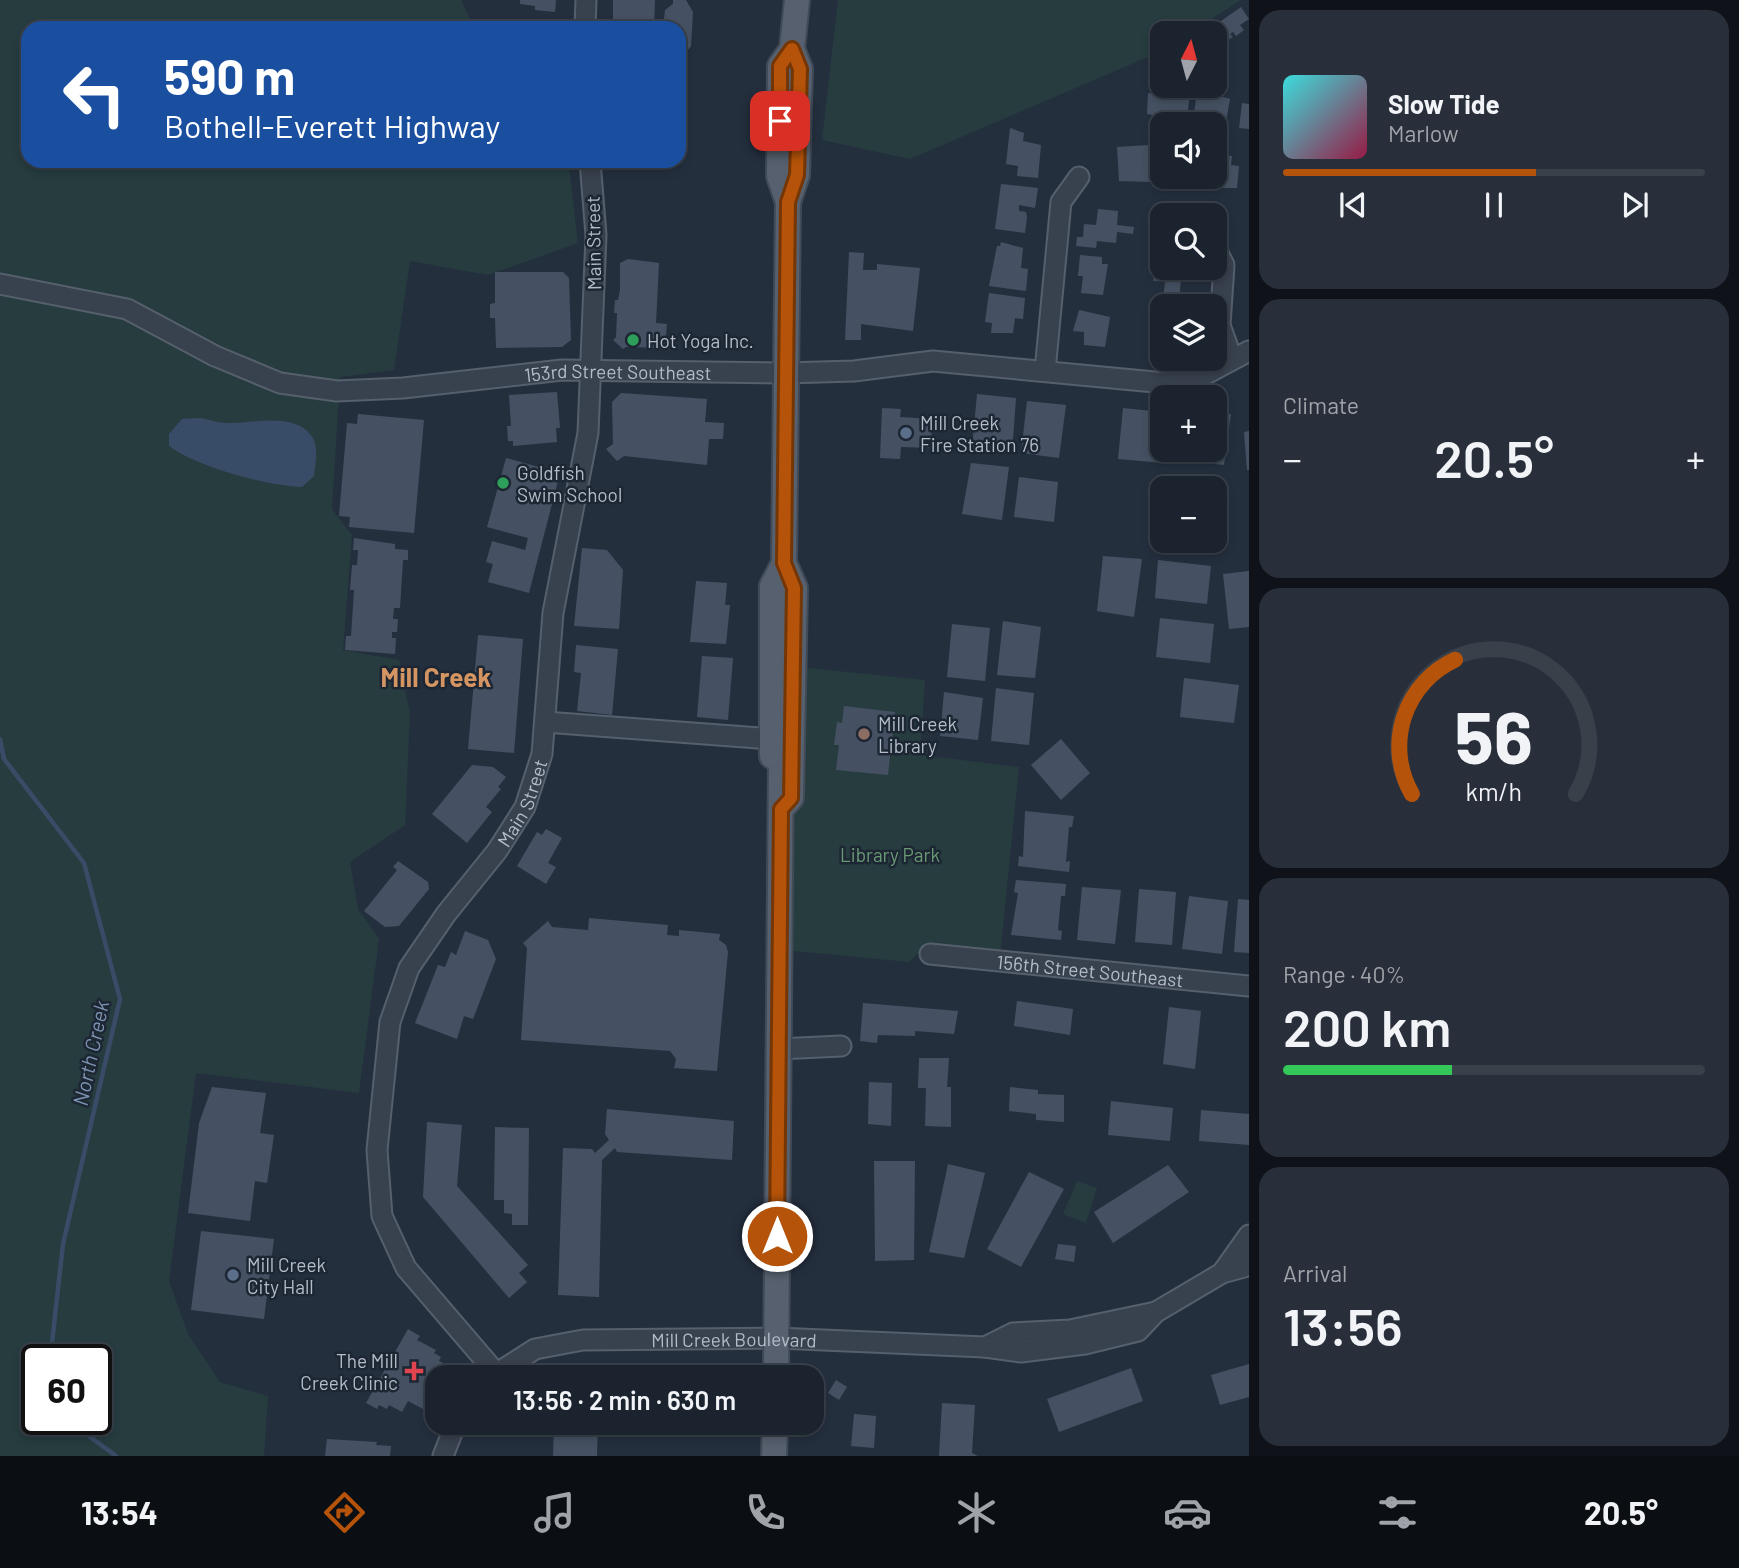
<!DOCTYPE html>
<meta charset="utf-8">
<style>
body{margin:0;font-family:Barlow,sans-serif;background:#282f3a;color:#f1f3f6;height:100vh;display:flex;flex-direction:column;font-size:26px;white-space:nowrap}
*{box-sizing:border-box;margin:0}
p{font-size:23px;color:#a0a4aa}
.icon{flex:none;width:38px;height:38px;fill:none;stroke:currentColor;stroke-width:2;stroke-linecap:round;stroke-linejoin:round}
.map{position:relative;flex:1;overflow:hidden}
.side{display:flex;flex-direction:column;gap:10px;padding:10px;background:#0f1319;width:490px}
.side>*{flex:none}
.banner{position:absolute;left:21px;top:21px;width:665px;height:147px;border-radius:21px;box-shadow:0 4px 10px #0003,0 0 0 2px #39404a;background:#1a4fa0;color:#fff;overflow:hidden}
.needle{width:46px;rotate:6deg}
.buttons{position:absolute;left:1150px;top:21px;display:grid;gap:14px}
.buttons a{display:grid;place-items:center;width:77px;height:77px;border-radius:14px;background:#1b232e;box-shadow:0 4px 10px #0003,0 0 0 2px #39404a;font-size:35px}
.speed{position:absolute;left:21px;top:1344px;display:flex;gap:14px;font-size:35px;font-weight:700;text-align:center}
.speed>*{display:grid;place-content:center;width:91px;height:91px;border-radius:50%;background:#1b232e;box-shadow:0 4px 10px #0003,0 0 0 2px #39404a;line-height:1}
.speed .limit{border:4px solid #111;border-radius:10px;background:#fff;color:#111}
.pin{position:absolute;display:grid;place-items:center;width:60px;height:60px;color:#fff;margin:-30px;border-radius:14px;box-shadow:0 4px 10px #0006}
.me{position:absolute;width:77px;margin:-38px;rotate:0deg;stroke-linejoin:round;filter:drop-shadow(0 0 5px #0008)}
.turn{display:flex;align-items:center;gap:24px;height:147px;padding:0 28px;font-size:32px}
.turn .icon{width:91px;height:91px;stroke-width:2.5}
.turn b{display:block;font-size:49px;line-height:60px}
.big{font-size:52px;font-weight:600;line-height:1.1}
.side .widget{flex:1;display:flex;flex-direction:column;justify-content:center;gap:10px;min-width:0;padding:0 24px;border-radius:21px;background:#282f3a}
.side .dial{align-items:center;gap:0}
.dial svg{height:182px;overflow:visible;fill:none;stroke:#39404a;stroke-width:7;stroke-linecap:round;text-anchor:middle}
.dial text{fill:#f1f3f6;stroke:none}
.song{display:flex;align-items:center;gap:21px}
.cover{width:84px;height:84px;border-radius:10px;background:linear-gradient(135deg,hsl(180 70% 55%),hsl(340 70% 35%))}
.played{height:7px;border-radius:4px;background:linear-gradient(90deg,#b45309 60%,#39404a 60%)}
.keys{display:flex;justify-content:space-around;direction:ltr}
.heat{display:flex;justify-content:space-between;align-items:center;font-size:38px;direction:ltr}
.charge{height:10px;border-radius:5px;background:linear-gradient(90deg,#34c759 40%,#39404a 0)}
.trip{position:absolute;left:425px;top:1365px;width:399px;height:70px;border-radius:21px;background:#1b232e;box-shadow:0 4px 10px #0003,0 0 0 2px #39404a;font-weight:600;line-height:70px;text-align:center}
.tab-bar{display:flex;height:112px;justify-content:space-around;align-items:center;background:#0b0e12;color:#a0a4aa}
.tab-bar .icon{width:49px;height:49px}
.tab-bar .selected{color:#b45309}
.tab-bar b{font-size:32px;color:#f1f3f6}
main{display:flex;flex:1;min-height:0}
.map>svg:first-child{display:block}
.green{fill:#263c3f;fill-rule:evenodd}
.water{fill:#394c67}
.lines{fill:none;stroke-linecap:round;stroke-linejoin:round}
.stream{stroke:#394c67;stroke-width:4.5}
.building{fill:#455162}
.minor-casing{stroke:#565f6c;stroke-width:23}
.major-casing{stroke:#414a57;stroke-width:28}
.minor{stroke:#38414e;stroke-width:19}
.major{stroke:#56606e;stroke-width:24}
.route-casing{stroke:#753606;stroke-width:18}
.route{stroke:#b45309;stroke-width:12}
.leisure-dot{fill:#2e9e5b;stroke:#1d2633;stroke-width:2.5}
.service-dot{fill:#5c6f8a;stroke:#1d2633;stroke-width:2.5}
.education-dot{fill:#8d6e63;stroke:#1d2633;stroke-width:2.5}
.health-dot{fill:#e0444e;stroke:#1d2633;stroke-width:2.5}
.labels{text-anchor:middle;dominant-baseline:central;stroke-width:5;stroke-linejoin:round;paint-order:stroke}
.street-label{font-size:19px;fill:#b4bcc9;stroke:#1d2633}
.poi-label{font-size:19px;fill:#b4bcc9;stroke:#1d2633;text-anchor:start}
.park-label{font-size:19px;fill:#6b9a76;stroke:#1d2633}
.water-label{font-size:21px;font-style:italic;fill:#7c92b1;stroke:#1d2633}
.district-label{font-size:26px;font-weight:bold;fill:#d59563;stroke:#1d2633}
</style>
<main>
<div class="map">
<svg width="1249" height="1456" viewBox="0 0 1249 1456">
<rect width="100%" height="100%" fill="#242f3e"/>
<g class="green">
<path d="M0 0H461L474 28H28V161H498L507 166 569 165 578 243 488 275 410 261 394 370 340 377 332 509 352 535 343 650 399 660 410 713 405 825 350 862 358 909 379 939 359 1093 196 1073 169 1281 188 1334 220 1382 268 1396 264 1456H0ZM37 1360H96V1419H37Z"/>
<path d="M838 0H1241L1190 33H1162V51L910 159 822 140Z"/>
<path d="M799 667 925 680 920 755 1019 767 1000 957 917 954 909 962 784 950Z"/>
<path d="M1077 1181 1097 1188 1086 1223 1063 1214Z"/>
</g>
<path class="water" d="M200 418C208 419 218 423 226 423 250 424 292 412 310 434 320 445 315 463 314 476L302 487C268 486 197 467 169 446V434L182 419Z"/>
<g class="lines">
<g class="stream">
<path d="M0 739 4 759 84 863 120 999 63 1244 52 1343 55 1360"/>
<path d="M66 1419 116 1456"/>
</g>
</g>
<g class="building">
<path d="M520 0H556L555 12 535 10V6L520 4Z"/>
<path d="M613 0H655L654 28H613Z"/>
<path d="M673 0H686L693 12 691 46 682 58 679 57V28H663L665 10 673 4Z"/>
<path d="M1241 7 1249 19 1240 25 1244 30 1236 36 1233 32 1230 34 1233 37 1225 42 1214 26Z"/>
<path d="M1166 92 1190 96 1186 122 1152 120 1153 115 1147 114 1148 93 1165 95Z"/>
<path d="M1216 95 1230 99 1225 127 1193 123 1196 98 1210 100Z"/>
<path d="M1242 103 1249 104V129L1239 128Z"/>
<path d="M1010 128 1024 133 1023 141 1041 145 1038 178 1017 176 1018 166 1006 164Z"/>
<path d="M1149 145 1150 182 1119 181 1117 147Z"/>
<path d="M1217 155 1232 156 1231 165 1239 166 1237 188H1213Z"/>
<path d="M1001 184 1038 188 1035 208 1019 205V211L1026 212 1027 217 1025 233 995 229Z"/>
<path d="M1098 209 1118 211 1117 225 1134 227 1133 234 1117 232 1116 243 1097 241 1096 248 1076 246 1077 237H1083L1084 224 1096 225Z"/>
<path d="M1001 242 1023 248 1021 268 1028 269 1026 291 989 286 997 246H1000Z"/>
<path d="M1156 249 1162 250V268H1177L1176 280H1181L1179 301 1163 299 1165 282 1153 281Z"/>
<path d="M849 252 864 253 863 270H877V264L920 268 913 331 861 324V340H845Z"/>
<path d="M1080 255 1102 257V264H1108L1103 295 1081 293 1083 276H1078Z"/>
<path d="M628 259 659 263 656 323 667 324 665 348 626 347 623 349 613 340 616 337 617 313H614L615 300H618L620 290V263Z"/>
<path d="M495 272H563L569 278 571 340 562 347 496 348 495 318H490V304L495 303Z"/>
<path d="M989 293 1025 298 1023 319 1015 318 1013 333H991L992 323 985 322Z"/>
<path d="M1159 304H1162V353H1156Z"/>
<path d="M1079 310 1110 317 1105 347 1084 345V332L1073 331Z"/>
<path d="M557 392 560 428H556L557 442 513 446V441H508L507 426H511L509 395Z"/>
<path d="M621 393 707 399 705 422 724 423 723 439H709L707 465 624 456 617 461 606 449 613 444 612 402Z"/>
<path d="M977 394 1016 398 1012 453 972 448Z"/>
<path d="M1027 401 1066 405 1059 458 1021 453Z"/>
<path d="M882 408 901 409 900 417 932 419 931 448 901 447 900 459 880 458Z"/>
<path d="M1123 408 1162 412V450H1177L1175 464 1118 459Z"/>
<path d="M1214 411 1231 414 1224 465 1186 461 1187 450H1214Z"/>
<path d="M358 414 424 420 414 533 349 527 350 517 339 516 347 423 357 424Z"/>
<path d="M1249 431V470H1247L1244 432Z"/>
<path d="M506 458 560 473 529 593 488 582 493 564 486 562 492 541 525 550 528 538 487 527Z"/>
<path d="M971 463 1009 467 1002 520 962 514Z"/>
<path d="M1019 477 1058 482 1054 522 1014 517Z"/>
<path d="M354 538 395 544V549L408 550V560H403L400 608H394L393 619H398L397 632H392V638H396L395 654 345 650 346 636H351L354 590H350L352 565H357L358 550H353Z"/>
<path d="M582 548 607 550 623 570 619 629 574 626Z"/>
<path d="M1103 556 1142 559 1134 617 1097 611Z"/>
<path d="M1158 560 1211 566 1207 604 1155 598Z"/>
<path d="M1249 571V627L1229 629 1223 574Z"/>
<path d="M696 581 727 583 725 605H730L726 644 690 642Z"/>
<path d="M1160 618 1214 624 1210 663 1156 657Z"/>
<path d="M1003 621 1041 627 1035 678 997 675Z"/>
<path d="M952 624 990 628 985 681 947 677Z"/>
<path d="M478 635 523 639 514 753 468 749Z"/>
<path d="M576 645 618 649 612 715 577 711 581 673 574 672Z"/>
<path d="M702 656 733 658 728 720 697 717Z"/>
<path d="M1184 678 1239 685 1234 723 1180 717Z"/>
<path d="M996 688 1034 693 1029 745 991 741Z"/>
<path d="M944 692 983 698 978 740 940 736Z"/>
<path d="M844 706 895 712 888 775 836 770 839 745H834L837 722 842 723Z"/>
<path d="M1061 739 1090 773 1061 800 1031 765Z"/>
<path d="M472 765 493 767 506 777 498 787 501 789 486 807 492 812 467 843 432 814Z"/>
<path d="M1025 811 1074 816 1072 827H1069L1066 862 1070 861 1069 872 1018 866 1019 856 1023 857Z"/>
<path d="M546 829 562 838 548 863 556 867 546 884 517 866 537 832 542 835Z"/>
<path d="M398 861 428 882 429 889 399 926 385 927 364 911 397 870 393 867Z"/>
<path d="M1016 880 1066 884 1065 896H1061L1058 930 1062 931 1061 940 1011 935 1018 893 1014 892Z"/>
<path d="M1082 887 1121 890 1115 944 1077 940Z"/>
<path d="M1139 889 1176 892 1172 945 1135 942Z"/>
<path d="M1189 896 1228 901 1222 954 1182 949Z"/>
<path d="M1238 899 1249 900V953L1234 952Z"/>
<path d="M589 918 668 925 667 935 679 936V930L720 934 719 940 726 945 728 952 717 1071 674 1068 676 1059 670 1051 521 1040 527 948 523 943 548 921 552 927 588 930Z"/>
<path d="M465 931 488 940 496 959 473 1019 464 1016 457 1039 415 1023 438 965 445 967 451 952 456 955Z"/>
<path d="M1017 1001 1073 1009 1070 1035 1014 1026Z"/>
<path d="M863 1003 958 1011 954 1034 915 1031V1036L878 1035 877 1043 860 1041Z"/>
<path d="M1169 1007 1201 1011 1195 1069 1163 1064Z"/>
<path d="M919 1058H949L947 1087H951V1127L925 1126 926 1088H918Z"/>
<path d="M869 1082 892 1083 891 1126 868 1124Z"/>
<path d="M212 1087 266 1093 260 1133 274 1135 267 1183 255 1181 250 1221 188 1213 199 1123Z"/>
<path d="M1010 1087 1038 1090V1094L1064 1095V1122L1036 1120V1114L1009 1111Z"/>
<path d="M1111 1101 1173 1108 1170 1141 1108 1135Z"/>
<path d="M607 1109 734 1121 732 1160 617 1152 615 1148 602 1160 599 1297 558 1295 563 1148 592 1149 595 1153 609 1140 605 1134Z"/>
<path d="M1201 1110 1249 1114V1145L1199 1141Z"/>
<path d="M427 1122 462 1125 457 1186 528 1265 519 1273 527 1282 509 1298 423 1197Z"/>
<path d="M495 1127 529 1128 528 1225H512V1214L504 1213V1200H494Z"/>
<path d="M874 1161H915L914 1260 875 1261Z"/>
<path d="M948 1164 985 1173 964 1258 929 1252Z"/>
<path d="M1168 1165 1189 1192 1113 1243 1094 1212Z"/>
<path d="M1029 1172 1064 1189 1021 1267 987 1249Z"/>
<path d="M201 1231 274 1239 264 1319 191 1310Z"/>
<path d="M1058 1244 1076 1246 1074 1262 1055 1259Z"/>
<path d="M408 1329 420 1336 417 1340 436 1350 434 1353 441 1357 439 1361 447 1365 423 1409 408 1401 402 1412 389 1405 387 1409 379 1405 377 1409 366 1403Z"/>
<path d="M1249 1364V1397L1220 1405 1211 1375Z"/>
<path d="M1131 1368 1143 1401 1059 1432 1047 1399Z"/>
<path d="M836 1380 847 1387 839 1400 828 1393Z"/>
<path d="M942 1403 975 1405 972 1453 978 1456H939Z"/>
<path d="M854 1414 876 1416 874 1448 851 1446Z"/>
<path d="M554 1423H598L597 1456H553Z"/>
<path d="M327 1439 377 1442 376 1445 391 1446 390 1456H325Z"/>
</g>
<g class="lines">
<defs>
<g id="minor">
<path d="M585 28 586 0"/>
<path d="M1214 245 1224 265 1220 325 1232 359"/>
<path id="s1" d="M0 284 127 309 215 356 280 383 337 391 403 388 562 370 785 373 854 371 933 361 1165 383 1204 375 1249 351"/>
<path d="M1045 371 1061 202 1079 177"/>
<path d="M545 722 772 739"/>
<path id="s2" d="M930 954 1249 986"/>
<path d="M778 1049 841 1046"/>
<path d="M1222 1273 1249 1235"/>
<path d="M985 1347 1013 1333 1070 1330 1156 1312"/>
<path id="s3" d="M496 1373 406 1268 382 1216 377 1150 390 1022 409 968 446 914 497 851 525 807 542 754 553 613 588 433 596 235 590 161"/>
<path id="s4" d="M491 1377 535 1349 583 1340 777 1338 985 1347 1021 1352 1085 1344 1138 1331 1156 1312 1222 1273 1244 1267 1249 1261"/>
<path d="M443 1456 456 1423"/>
</g>
<g id="major">
<path d="M788 202 779 176 780 66 792 49 797 0"/>
<path d="M772 739 781 757 776 1377"/>
<path d="M772 756V586L784 563"/>
<path d="M781 809 791 798 795 588 784 563 788 202 797 175 800 69 792 49"/>
<path d="M774 1456 775 1423"/>
</g>
</defs>
<use href="#minor" class="minor-casing"/>
<use href="#major" class="major-casing"/>
<use href="#minor" class="minor"/>
<use href="#major" class="major"/>
</g>
<g class="lines">
<defs>
<path id="route" d="M777 1236 781 809 791 798 794 588 784 563 788 202 797 175 800 69 792 49 780 66V121"/>
</defs>
<use href="#route" class="route-casing"/>
<use href="#route" class="route"/>
</g>
<g class="leisure-dot">
<circle cx="633" cy="340" r="7"/>
<circle cx="503" cy="483" r="7"/>
</g>
<g class="service-dot">
<circle cx="906" cy="433" r="7"/>
<circle cx="233" cy="1275" r="7"/>
</g>
<circle class="education-dot" cx="864" cy="734" r="7"/>
<path class="health-dot" d="M410.5 1360.5h7v7h7v7h-7v7h-7v-7h-7v-7h7z"/>
<g class="labels">
<g class="street-label">
<text transform="translate(593 243) rotate(-91)">Main Street</text>
<text stroke="none"><textPath href="#s1" startOffset="639">153rd Street Southeast</textPath></text>
<text stroke="none"><textPath href="#s3" startOffset="649">Main Street</textPath></text>
<text stroke="none"><textPath href="#s2" startOffset="161">156th Street Southeast</textPath></text>
<text stroke="none"><textPath href="#s4" startOffset="252">Mill Creek Boulevard</textPath></text>
</g>
<g class="poi-label">
<text x="647" y="340">Hot Yoga Inc.</text>
<text x="920" y="422">Mill Creek<tspan x="920" dy="22">Fire Station 76</tspan></text>
<text x="517" y="472">Goldfish<tspan x="517" dy="22">Swim School</tspan></text>
<text x="878" y="723">Mill Creek<tspan x="878" dy="22">Library</tspan></text>
<text x="247" y="1264">Mill Creek<tspan x="247" dy="22">City Hall</tspan></text>
<text x="398" y="1360" text-anchor="end">The Mill<tspan x="398" dy="22">Creek Clinic</tspan></text>
</g>
<g class="park-label">
<text x="890" y="854">Library Park</text>
</g>
<g class="water-label">
<text transform="translate(90 1053) rotate(-78)">North Creek</text>
</g>
<g class="district-label">
<text x="436" y="676">Mill Creek</text>
</g>
</g>
</svg>
<div class="buttons">
<a><svg class="needle" viewBox="-14 -14 28 28"><path d="M0-13l5 13h-10z" fill="#e53935"/><path d="M0 13l5-13h-10z" fill="#a0a4aa"/></svg></a>
<a><svg class="icon" aria-label="sound" viewBox="0 0 24 24"><path d="M4 9h4l5-4v14l-5-4H4zM17 9q2 3 0 6"/></svg></a>
<a><svg class="icon" aria-label="search" viewBox="0 0 24 24"><circle cx="10" cy="10" r="6"/><path d="M15 15l6 6"/></svg></a>
<a><svg class="icon" aria-label="layers" viewBox="0 0 24 24"><path d="M12 4l9 5-9 5-9-5zM3 14l9 5 9-5"/></svg></a>
<a>+</a>
<a>−</a>
</div>
<div class="speed"><div class="limit">60</div></div>
<div class="pin" style="left:780px;top:121px;background:#d93025"><svg class="icon" aria-label="arrive" viewBox="0 0 24 24"><path d="M6 21V4h12l-3 4 3 4H6"/></svg></div>
<svg class="me" style="left:777px;top:1236px" viewBox="-20 -20 40 40"><circle r="17" fill="#b45309" stroke="#fff" stroke-width="3"/><path d="M0-11L8 9 0 5-8 9z" fill="#fff"/></svg>
<div class="trip">13:56 · 2 min · 630 m</div>
<div class="banner">
<div class="turn"><svg class="icon" aria-label="left" viewBox="0 0 24 24"><path d="M17 20v-9H6M10 6l-5 5 5 5"/></svg><div><b>590 m</b>Bothell-Everett Highway</div></div>
</div>
</div>
<section class="side">
<div class="widget">
<div class="song"><i class="cover"></i><div><b>Slow Tide</b><p>Marlow</p></div></div>
<div class="played"></div>
<div class="keys"><svg class="icon" aria-label="previous" viewBox="0 0 24 24"><path d="M18 5L8 12l10 7zM5 5v14"/></svg><svg class="icon" aria-label="pause" viewBox="0 0 24 24"><path d="M8 5v14M16 5v14"/></svg><svg class="icon" aria-label="next" viewBox="0 0 24 24"><path d="M6 5l10 7-10 7zM19 5v14"/></svg></div>
</div>
<div class="widget"><p>Climate</p>
<div class="heat"><a>−</a><b class="big">20.5°</b><a>+</a></div>
</div>
<div class="widget dial"><svg viewBox="0 0 100 80">
<path d="M14 69A42 42 0 1 1 86 69"/>
<path d="M14 69A42 42 0 0 1 33 10" stroke="#b45309"/>
<text x="50" y="56" font-size="32" font-weight="700">56</text>
<text x="50" y="72" font-size="11">km/h</text>
</svg></div>
<div class="widget"><p>Range · 40%</p><b class="big">200 km</b><div class="charge"></div></div>
<div class="widget"><p>Arrival</p><b class="big">13:56</b></div>
</section>
</main>
<nav class="tab-bar">
<b>13:54</b>
<svg class="icon selected" aria-label="directions" viewBox="0 0 24 24"><path d="M12 3l9 9-9 9-9-9zM9 14v-3h6M13 9l2 2-2 2"/></svg>
<svg class="icon" aria-label="music" viewBox="0 0 24 24"><path d="M9 18V5l10-2v13"/><circle cx="6" cy="18" r="3"/><circle cx="16" cy="16" r="3"/></svg>
<svg class="icon" aria-label="phone" viewBox="0 0 24 24"><path d="M5 4h4l2 5-3 2q2 4 5 5l2-3 5 2v4C11 20 4 13 5 4z"/></svg>
<svg class="icon" aria-label="climate" viewBox="0 0 24 24"><path d="M12 3v18M4 7l16 10M4 17L20 7"/></svg>
<svg class="icon" aria-label="car" viewBox="0 0 24 24"><path d="M5 17H2v-5l4-1 3-4h7l3 4 3 1v5h-3M9 17h6M6 11h13"/><circle cx="7" cy="17" r="2"/><circle cx="17" cy="17" r="2"/></svg>
<svg class="icon" aria-label="filters" viewBox="0 0 24 24"><path d="M4 7h16M4 17h16"/><circle cx="9" cy="7" r="2"/><circle cx="15" cy="17" r="2"/></svg>
<b>20.5°</b>
</nav>
